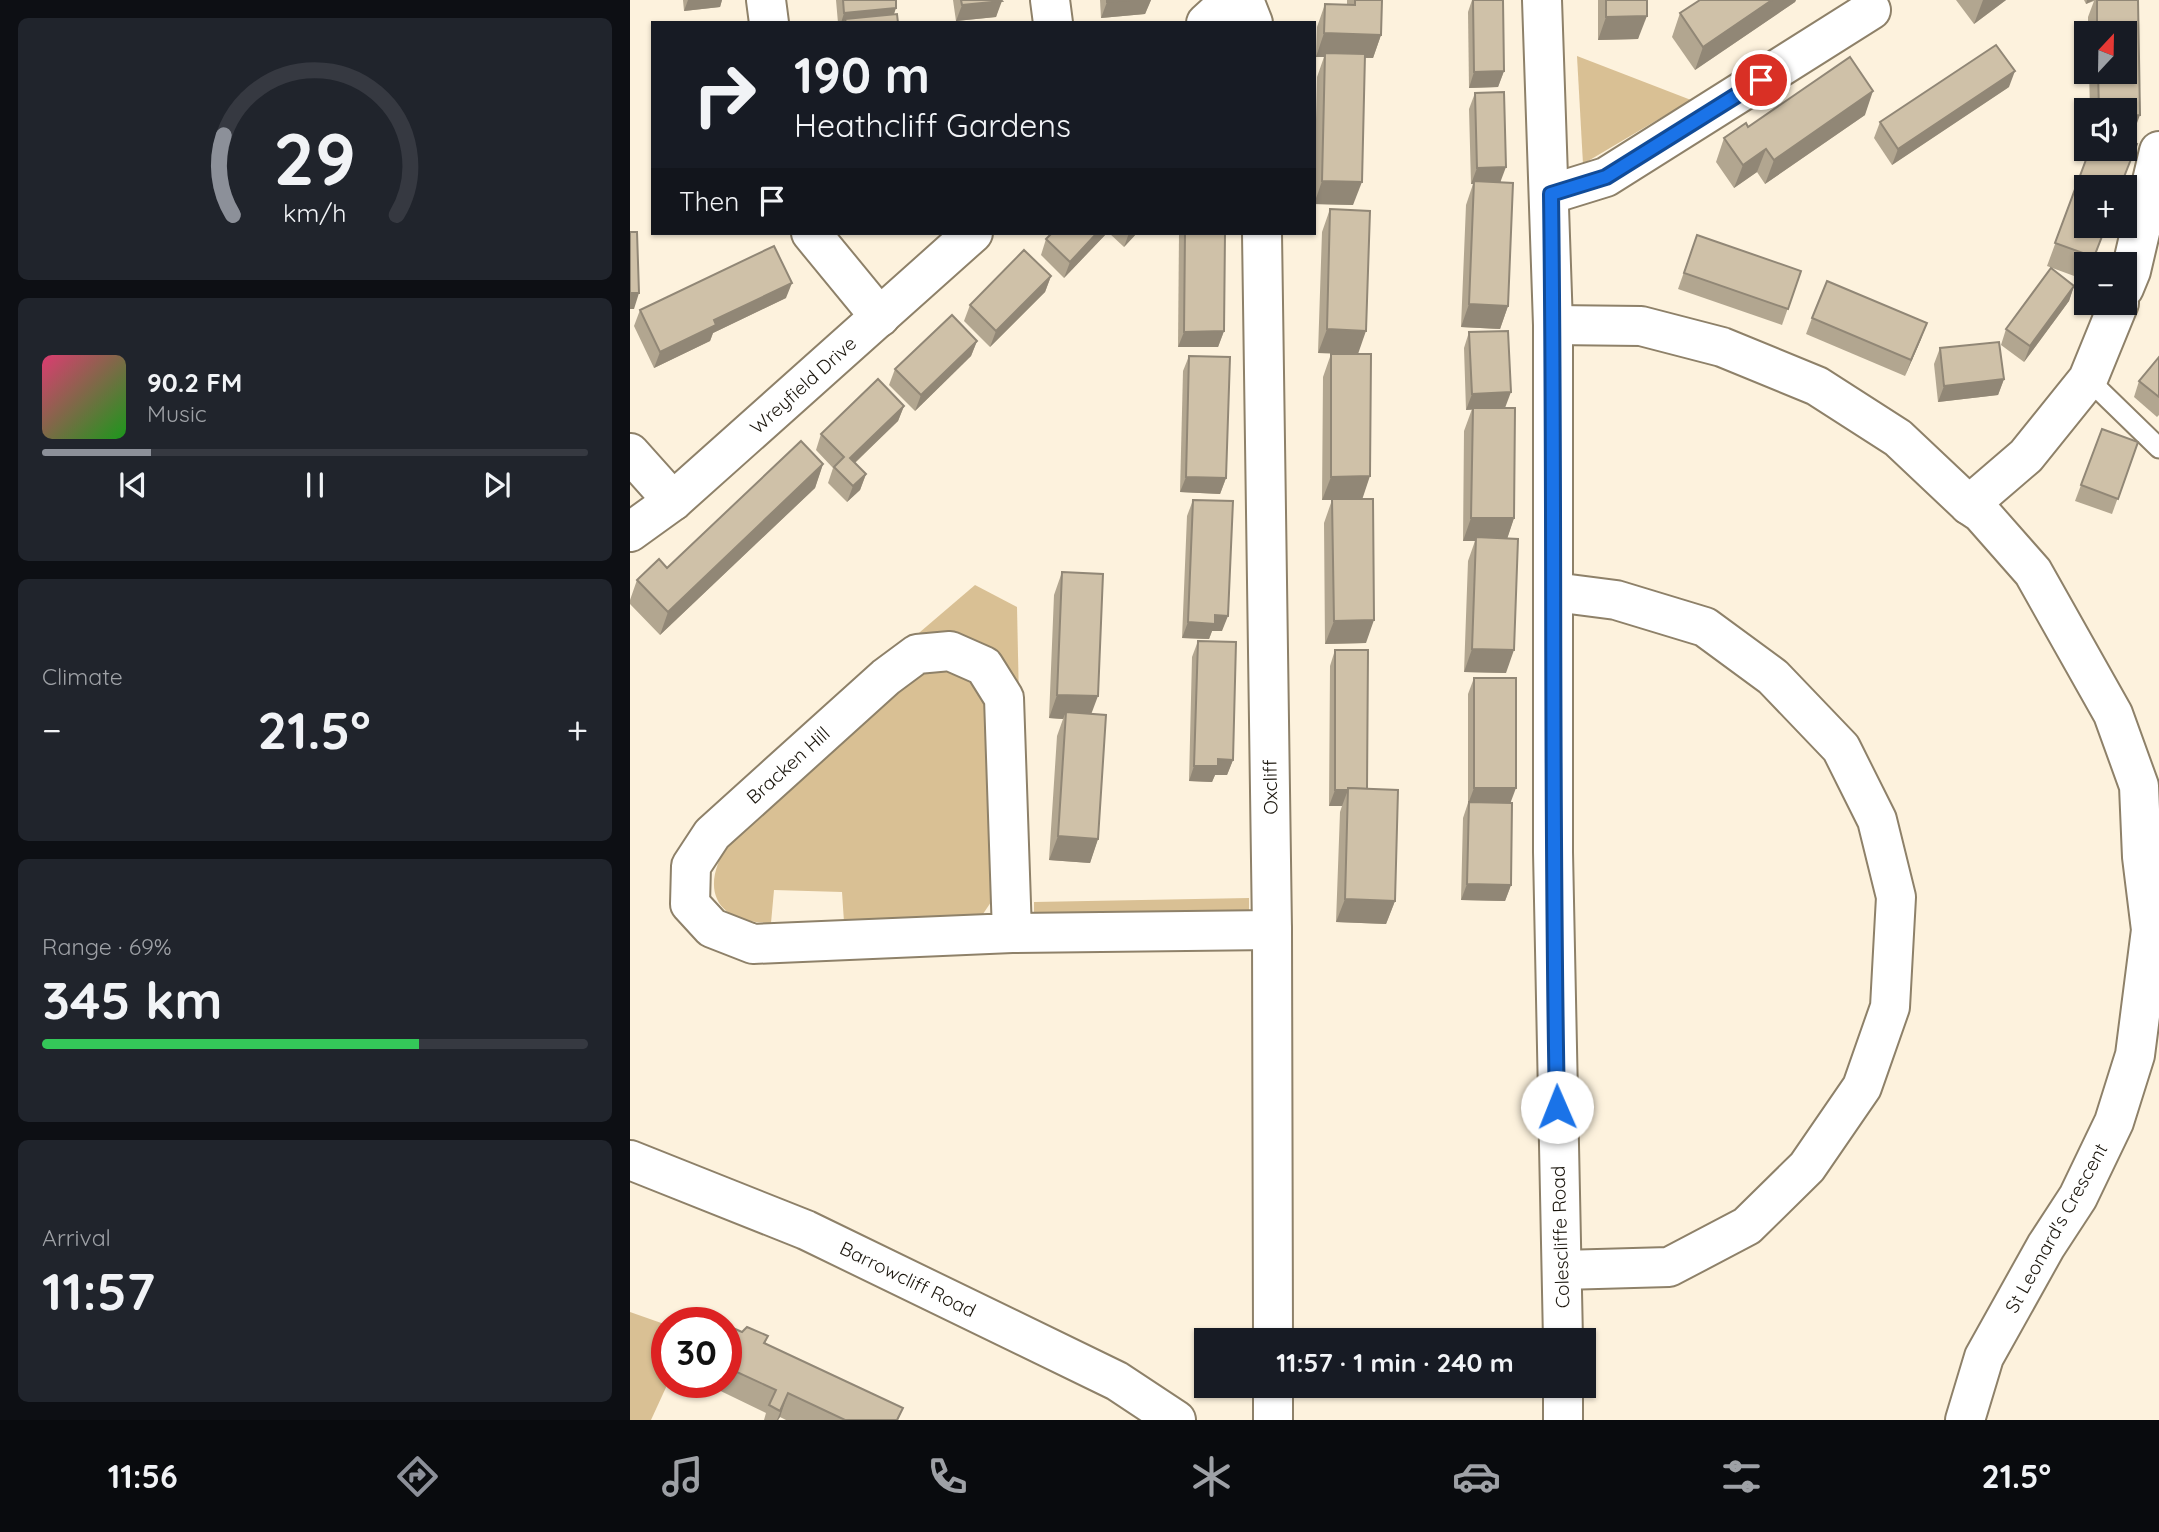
<!DOCTYPE html>
<meta charset="utf-8">
<style>
body{margin:0;font-family:Quicksand,sans-serif;background:#20242c;color:#f1f3f6;height:100vh;display:flex;flex-direction:column;font-size:26px;white-space:nowrap}
*{box-sizing:border-box;margin:0}
p{font-size:23px;color:#9ea1a6}
.icon{flex:none;width:38px;height:38px;fill:none;stroke:currentColor;stroke-width:2;stroke-linecap:round;stroke-linejoin:round}
.map{position:relative;flex:1;overflow:hidden}
.panel{display:flex;flex-direction:column;gap:18px;padding:18px;background:#0d0f14;width:630px}
.panel>*{flex:none}
.top-card{position:absolute;left:21px;top:21px;width:665px;height:214px;border-radius:0px;box-shadow:0 2px 5px #0004;background:#171b24;color:#f1f3f6;overflow:hidden}
.needle{width:46px;rotate:22deg}
.tools{position:absolute;left:1444px;top:21px;display:grid;gap:14px}
.tools a{display:grid;place-items:center;width:63px;height:63px;border-radius:0px;background:#171b24;box-shadow:0 2px 5px #0004;font-size:35px}
.speed{position:absolute;left:21px;top:1307px;display:flex;gap:14px;font-size:35px;font-weight:700;text-align:center}
.speed>*{display:grid;place-content:center;width:91px;height:91px;border-radius:50%;background:#171b24;box-shadow:0 2px 5px #0004;line-height:1}
.speed .limit{border:10px solid #d22;background:#fff;color:#111}
.pin{position:absolute;display:grid;place-items:center;width:60px;height:60px;color:#fff;margin:-30px;border:4px solid #fff;border-radius:50%;box-shadow:0 2px 7px #0007}
.me{position:absolute;width:77px;margin:-38px;rotate:359deg;stroke-linejoin:round;filter:drop-shadow(0 0 5px #0008)}
.turn{display:flex;align-items:center;gap:24px;height:147px;padding:0 28px;font-size:32px}
.turn .icon{width:91px;height:91px;stroke-width:2.5}
.turn b{display:block;font-size:49px;line-height:60px}
.then{display:flex;align-items:center;height:66px;padding:0 28px;background:#0003;gap:14px;font-size:26px}
.big{font-size:52px;font-weight:800;line-height:1.1}
.panel .tile{flex:1;display:flex;flex-direction:column;justify-content:center;gap:10px;min-width:0;padding:0 24px;border-radius:10px;background:#20242c}
.panel .dial{align-items:center;gap:0}
.dial svg{height:182px;overflow:visible;fill:none;stroke:#363941;stroke-width:7;stroke-linecap:round;text-anchor:middle}
.dial text{fill:#f1f3f6;stroke:none}
.song{display:flex;align-items:center;gap:21px}
.cover{width:84px;height:84px;border-radius:10px;background:linear-gradient(135deg,hsl(340 70% 55%),hsl(120 70% 35%))}
.played{height:7px;border-radius:4px;background:linear-gradient(90deg,#8c9099 20%,#363941 20%)}
.keys{display:flex;justify-content:space-around;direction:ltr}
.heat{display:flex;justify-content:space-between;align-items:center;font-size:38px;direction:ltr}
.charge{height:10px;border-radius:5px;background:linear-gradient(90deg,#34c759 69%,#363941 0)}
.trip{position:absolute;left:564px;top:1328px;width:402px;height:70px;border-radius:0px;background:#171b24;box-shadow:0 2px 5px #0004;font-weight:800;line-height:70px;text-align:center}
.menu{display:flex;height:112px;justify-content:space-around;align-items:center;background:#090b0e;color:#9ea1a6}
.menu .icon{width:49px;height:49px}
.menu .on{color:#8c9099}
.menu b{font-size:32px;color:#f1f3f6}
main{display:flex;flex:1;min-height:0}
.map>svg:first-child{display:block}
.green{fill:#d9c094}
.lines{fill:none;stroke-linecap:round;stroke-linejoin:round}
.service-casing{stroke:#8e8169;stroke-width:23}
.minor-casing{stroke:#8e8169;stroke-width:42}
.service{stroke:#fff;stroke-width:19}
.minor{stroke:#fff;stroke-width:38}
.wall{fill:#b2a690}
.shaded-wall{fill:#918776}
.building{fill:#cfc1a8;stroke:#918776;stroke-width:2}
.route-casing{stroke:#114b97;stroke-width:18}
.route{stroke:#1a73e8;stroke-width:12}
.labels{text-anchor:middle;dominant-baseline:central;stroke-width:7;stroke-linejoin:round;paint-order:stroke}
.street-label{font-size:19px;fill:#1b160d;stroke:#fff}
</style>
<main>
<section class="panel">
<div class="tile dial"><svg viewBox="0 0 100 80">
<path d="M14 69A42 42 0 1 1 86 69"/>
<path d="M14 69A42 42 0 0 1 10 34" stroke="#8c9099"/>
<text x="50" y="56" font-size="32" font-weight="700">29</text>
<text x="50" y="72" font-size="11">km/h</text>
</svg></div>
<div class="tile">
<div class="song"><i class="cover"></i><div><b>90.2 FM</b><p>Music</p></div></div>
<div class="played"></div>
<div class="keys"><svg class="icon" aria-label="previous" viewBox="0 0 24 24"><path d="M18 5L8 12l10 7zM5 5v14"/></svg><svg class="icon" aria-label="pause" viewBox="0 0 24 24"><path d="M8 5v14M16 5v14"/></svg><svg class="icon" aria-label="next" viewBox="0 0 24 24"><path d="M6 5l10 7-10 7zM19 5v14"/></svg></div>
</div>
<div class="tile"><p>Climate</p>
<div class="heat"><a>−</a><b class="big">21.5°</b><a>+</a></div>
</div>
<div class="tile"><p>Range · 69%</p><b class="big">345 km</b><div class="charge"></div></div>
<div class="tile"><p>Arrival</p><b class="big">11:57</b></div>
</section>
<div class="map">
<svg width="1529" height="1420" viewBox="0 0 1529 1420">
<rect width="100%" height="100%" fill="#fdf2dd"/>
<g class="green">
<path d="M947 56 1061 100 953 164Z"/>
<path d="M345 585 387 607 389 702 276 644Z"/>
<path d="M320 670C341 678 348 689 357 710L363 899 353 914 337 922H214L212 892 144 890 141 923C83 923 69 887 100 841L286 673Z"/>
<path d="M619 898V914L404 917V902Z"/>
<path d="M0 1312 37 1325 38 1383 21 1420H0Z"/>
</g>
<g class="lines">
<defs>
<path id="service" d="M1458 379 1529 448"/>
<g id="minor">
<path d="M136 0 139 23"/>
<path d="M420 0 423 23"/>
<path d="M614 0 623 23"/>
<path d="M912 0 923 325V852L933 1340"/>
<path d="M576 23 601 0"/>
<path d="M921 194 976 177 1241 10"/>
<path d="M181 233 250 317"/>
<path d="M632 233 642 930 643 1340"/>
<path d="M1494 288 1501 271 1529 151"/>
<path d="M923 325 1011 326 1092 347 1187 386 1268 438 1339 505 1351 513 1403 572 1483 714 1509 786 1512 857 1521 930 1505 1055 1484 1122 1448 1197 1416 1246 1354 1357 1335 1420"/>
<path d="M0 453 43 501"/>
<path d="M1339 505 1396 456 1458 379 1489 303"/>
<path d="M0 532 43 501 343 233"/>
<path d="M924 592 986 600 1075 627 1143 677 1211 748 1247 820 1266 897 1260 1007 1232 1087 1177 1167 1117 1226 1039 1267 932 1270"/>
<path d="M382 933 374 698 354 666 320 651 287 654 256 677 82 834 61 866 60 904 82 928 123 944 382 933 642 930"/>
<path d="M0 1160 176 1230 487 1381 546 1420"/>
<path d="M643 1386V1420"/>
<path d="M933 1386V1420"/>
</g>
</defs>
<use href="#service" class="service-casing"/>
<use href="#minor" class="minor-casing"/>
<use href="#service" class="service"/>
<use href="#minor" class="minor"/>
</g>
<g class="wall">
<path d="M53 0H92L90 7 54 11Z"/>
<path d="M206 0H266L264 14 268 23H208Z"/>
<path d="M323 0H371L366 17 326 21Z"/>
<path d="M470 0H521L515 14 471 18Z"/>
<path d="M717 0H752L751 35 743 58H734L723 205 684 204 687 77 694 57H686L687 27 695 4 717 5Z"/>
<path d="M842 0H873L874 71 868 87 839 88 838 12Z"/>
<path d="M968 0H1017L1008 39 968 40Z"/>
<path d="M1070 0H1166L1165 2 1065 70 1042 37 1050 13Z"/>
<path d="M1326 0H1376L1344 24Z"/>
<path d="M1454 0H1508L1501 139H1494V110H1460L1459 72H1494V33H1458V17L1464 1 1456 4Z"/>
<path d="M1379 87 1262 165 1244 138 1250 122Z"/>
<path d="M845 93 871 182 878 306 870 329 831 327 836 205 843 184H841L839 109Z"/>
<path d="M1235 115 1135 184 1127 172 1104 188 1086 162 1094 138 1118 127Z"/>
<path d="M1460 149 1476 226 1461 264H1456L1455 280 1417 266Z"/>
<path d="M700 209 728 354 736 643 695 644 694 523 702 500H692L693 377 701 354H720L688 353 692 232Z"/>
<path d="M477 233 434 278 411 255 416 239Z"/>
<path d="M479 233H507L494 247Z"/>
<path d="M549 233H595L594 331 588 347H548Z"/>
<path d="M1067 235 1171 271 1152 325 1048 289Z"/>
<path d="M421 276 415 292 360 347 334 321 340 305Z"/>
<path d="M1444 286 1439 301 1394 362 1371 345 1376 329Z"/>
<path d="M156 298 83 333 80 341 24 368 4 326 10 310Z"/>
<path d="M1182 318 1291 339 1275 376 1176 334Z"/>
<path d="M839 332 875 408 884 518 877 539 876 673 834 672 838 561 845 541H833L834 431 842 409 836 410 834 348Z"/>
<path d="M347 341 341 356 285 411 259 385 265 369Z"/>
<path d="M1310 348 1374 379 1368 395 1308 402 1304 364Z"/>
<path d="M559 356 596 478 590 494 550 492 553 371Z"/>
<path d="M1529 357V415L1527 417 1504 397 1509 381Z"/>
<path d="M274 406 268 421 225 463 236 474 230 490 217 502 198 483 203 468 186 450 191 434Z"/>
<path d="M1472 429 1508 442 1482 514 1445 501Z"/>
<path d="M193 464 185 488 30 635 0 604V600L7 580 37 568Z"/>
<path d="M563 500 592 631H582L579 639 552 638 557 516Z"/>
<path d="M432 572 461 714 468 839 460 863 419 860 427 736 433 719 419 718 424 595Z"/>
<path d="M568 641 603 760 597 775H585L582 782 559 781 562 657Z"/>
<path d="M705 650 737 789 765 901 756 924 706 922 710 812 712 806H699L700 666Z"/>
<path d="M844 678 881 803V885L875 901 831 900 833 818 838 803V694Z"/>
<path d="M96 1325 112 1332 138 1336 135 1344 273 1408 268 1420H156L150 1417 148 1420H134L136 1413 72 1382H96Z"/>
</g>
<g class="shaded-wall">
<path d="M58 0H92L90 7 54 11Z"/>
<path d="M500 0H521L515 14 471 18 477 2Z"/>
<path d="M1142 0H1166L1165 2 1065 70 1073 47Z"/>
<path d="M1353 0H1376L1344 24Z"/>
<path d="M1457 0H1464L1456 4Z"/>
<path d="M372 1 366 17 326 21 332 5Z"/>
<path d="M266 8 261 23 215 19 214 23H211L214 13Z"/>
<path d="M1017 16 1008 39 968 40 976 17Z"/>
<path d="M694 33 751 35 743 58 695 57V53L694 57H686Z"/>
<path d="M874 71 868 87 839 88 844 72Z"/>
<path d="M1385 71 1379 87 1262 165 1268 149Z"/>
<path d="M1243 91 1235 115 1135 184 1144 160Z"/>
<path d="M1510 115 1501 139H1494V116Z"/>
<path d="M1136 149 1127 172 1104 188 1113 165Z"/>
<path d="M876 167 870 183 841 184 847 168Z"/>
<path d="M692 181 732 182 723 205 684 204Z"/>
<path d="M467 233H477L434 278 440 262Z"/>
<path d="M499 233H507L494 247Z"/>
<path d="M421 276 415 292 360 347 366 331Z"/>
<path d="M162 283 156 298 83 333 80 341 24 368 30 352 84 320Z"/>
<path d="M1444 286 1439 301 1394 362 1400 346Z"/>
<path d="M0 293H9L4 309H0Z"/>
<path d="M839 304 878 306 870 329 831 327Z"/>
<path d="M1297 323 1291 339 1275 376 1281 360Z"/>
<path d="M697 329 736 331 728 354 688 353Z"/>
<path d="M594 331 588 347H548L554 332Z"/>
<path d="M347 341 341 356 285 411 291 395Z"/>
<path d="M1374 379 1368 395 1308 402 1314 386Z"/>
<path d="M881 392 875 408 836 410 842 394Z"/>
<path d="M274 406 268 421 214 473 220 458Z"/>
<path d="M193 464 185 488 30 635 38 612Z"/>
<path d="M236 474 230 490 217 502 223 486Z"/>
<path d="M740 476 732 500H692L701 477Z"/>
<path d="M556 477 596 478 590 494 550 492Z"/>
<path d="M841 518H884L876 542 846 537 845 541H833Z"/>
<path d="M585 615 598 616 592 631H582L579 639 552 638 558 622Z"/>
<path d="M744 620 736 643 695 644 704 621Z"/>
<path d="M842 649 884 650 876 673 834 672Z"/>
<path d="M427 695 468 696 459 720 436 712 433 719 419 718Z"/>
<path d="M588 759 603 760 597 775H585L582 782 559 781 564 766Z"/>
<path d="M844 788H886L880 804H838Z"/>
<path d="M705 790H718L712 806H699Z"/>
<path d="M428 836 468 839 460 863 419 860Z"/>
<path d="M837 884 881 885 875 901 831 900Z"/>
<path d="M715 899 765 901 756 924 706 922Z"/>
<path d="M158 1393 150 1417 148 1420H147Z"/>
</g>
<g class="building">
<path d="M213 0H266V8L214 13Z"/>
<path d="M331 0H371L372 1 332 5Z"/>
<path d="M477 0H500L477 2Z"/>
<path d="M725 0H752L751 35 694 33 695 4 725 5Z"/>
<path d="M843 0H873L874 71 844 72Z"/>
<path d="M976 0H1017V16L976 17Z"/>
<path d="M1070 0H1142L1073 47 1050 13Z"/>
<path d="M1467 0H1508L1510 115 1494 116V110H1469L1468 72H1494V33H1467Z"/>
<path d="M267 14 268 23H216L215 19Z"/>
<path d="M1366 45 1385 71 1268 149 1250 122Z"/>
<path d="M695 53 735 54 732 182 692 181Z"/>
<path d="M1220 57 1243 91 1144 160 1136 149 1113 165 1094 138 1116 123 1118 127Z"/>
<path d="M874 92 876 167 847 168 845 93Z"/>
<path d="M1494 140 1507 144 1490 187H1456V226H1476L1464 257 1425 243 1460 149H1494Z"/>
<path d="M844 181 883 183 878 306 839 304Z"/>
<path d="M700 209 740 211 736 331 697 329Z"/>
<path d="M0 232H7L9 293H0Z"/>
<path d="M422 233H467L440 262 416 239Z"/>
<path d="M555 233H595L594 331 554 332Z"/>
<path d="M1067 235 1171 271 1158 309 1054 273Z"/>
<path d="M144 246 162 283 84 320 86 325 30 352 10 310Z"/>
<path d="M394 250 421 276 366 331 340 305Z"/>
<path d="M1421 268 1444 286 1400 346 1376 329Z"/>
<path d="M1197 281 1297 323 1281 360 1182 318Z"/>
<path d="M322 315 347 341 291 395 265 369Z"/>
<path d="M878 331 881 392 842 394 839 332Z"/>
<path d="M1369 342 1374 379 1314 386 1310 348Z"/>
<path d="M701 354H741L740 476 701 477Z"/>
<path d="M559 356 600 357 596 478 556 477Z"/>
<path d="M1529 357V397L1509 381Z"/>
<path d="M248 379 274 406 220 458 236 474 223 486 204 467 214 457 191 434Z"/>
<path d="M843 408H885L884 518H841Z"/>
<path d="M1472 429 1508 442 1488 499 1451 485Z"/>
<path d="M171 441 193 464 38 612 7 580 29 559 37 568Z"/>
<path d="M702 499H743L744 620 704 621Z"/>
<path d="M563 500 603 501 598 616 585 615V624L558 622Z"/>
<path d="M846 537 888 539 884 650 842 649Z"/>
<path d="M432 572 473 574 468 696 427 695Z"/>
<path d="M568 641 606 642 603 760 588 759V766H564Z"/>
<path d="M705 650H738L737 789 718 788V790H705Z"/>
<rect x="844" y="678" width="42" height="110"/>
<path d="M436 712 476 715 468 839 428 836Z"/>
<path d="M718 788 768 790 765 901 715 899Z"/>
<path d="M839 802 882 803 881 885 837 884Z"/>
<path d="M78 1316 93 1323H75Z"/>
<path d="M96 1325 112 1332 117 1327 138 1336 134 1343 273 1408 267 1420H215L158 1393 150 1411 139 1405 146 1390 96 1367Z"/>
</g>
<g class="lines">
<defs>
<path id="route" d="M927 1107C921 803 925 498 921 194L976 177 1131 80"/>
</defs>
<use href="#route" class="route-casing"/>
<use href="#route" class="route"/>
</g>
<g class="labels">
<g class="street-label">
<text transform="translate(173 385) rotate(-42)">Wreyfield Drive</text>
<text transform="translate(158 765) rotate(-42)">Bracken Hill</text>
<text transform="translate(640 787) rotate(-91)">Oxcliff</text>
<text transform="translate(1426 1228) rotate(-61)">St Leonard's Crescent</text>
<text transform="translate(930 1237) rotate(-92)">Colescliffe Road</text>
<text transform="translate(278 1279) rotate(26)">Barrowcliff Road</text>
</g>
</g>
</svg>
<div class="tools">
<a><svg class="needle" viewBox="-14 -14 28 28"><path d="M0-13l5 13h-10z" fill="#e53935"/><path d="M0 13l5-13h-10z" fill="#9ea1a6"/></svg></a>
<a><svg class="icon" aria-label="sound" viewBox="0 0 24 24"><path d="M4 9h4l5-4v14l-5-4H4zM17 9q2 3 0 6"/></svg></a>
<a>+</a>
<a>−</a>
</div>
<div class="speed"><div class="limit">30</div></div>
<div class="pin" style="left:1131px;top:80px;background:#d93025"><svg class="icon" aria-label="arrive" viewBox="0 0 24 24"><path d="M6 21V4h12l-3 4 3 4H6"/></svg></div>
<svg class="me" style="left:927px;top:1107px" viewBox="-20 -20 40 40"><circle r="19" fill="#fff"/><path d="M0-13L10 11 0 6-10 11z" fill="#1a73e8"/></svg>
<div class="trip">11:57 · 1 min · 240 m</div>
<div class="top-card">
<div class="turn"><svg class="icon" aria-label="right" viewBox="0 0 24 24"><path d="M7 20v-9h11M14 6l5 5-5 5"/></svg><div><b>190 m</b>Heathcliff Gardens</div></div>
<div class="then">Then<svg class="icon" aria-label="arrive" viewBox="0 0 24 24"><path d="M6 21V4h12l-3 4 3 4H6"/></svg></div>
</div>
</div>
</main>
<nav class="menu">
<b>11:56</b>
<svg class="icon on" aria-label="directions" viewBox="0 0 24 24"><path d="M12 3l9 9-9 9-9-9zM9 14v-3h6M13 9l2 2-2 2"/></svg>
<svg class="icon" aria-label="music" viewBox="0 0 24 24"><path d="M9 18V5l10-2v13"/><circle cx="6" cy="18" r="3"/><circle cx="16" cy="16" r="3"/></svg>
<svg class="icon" aria-label="phone" viewBox="0 0 24 24"><path d="M5 4h4l2 5-3 2q2 4 5 5l2-3 5 2v4C11 20 4 13 5 4z"/></svg>
<svg class="icon" aria-label="climate" viewBox="0 0 24 24"><path d="M12 3v18M4 7l16 10M4 17L20 7"/></svg>
<svg class="icon" aria-label="car" viewBox="0 0 24 24"><path d="M5 17H2v-5l4-1 3-4h7l3 4 3 1v5h-3M9 17h6M6 11h13"/><circle cx="7" cy="17" r="2"/><circle cx="17" cy="17" r="2"/></svg>
<svg class="icon" aria-label="filters" viewBox="0 0 24 24"><path d="M4 7h16M4 17h16"/><circle cx="9" cy="7" r="2"/><circle cx="15" cy="17" r="2"/></svg>
<b>21.5°</b>
</nav>
